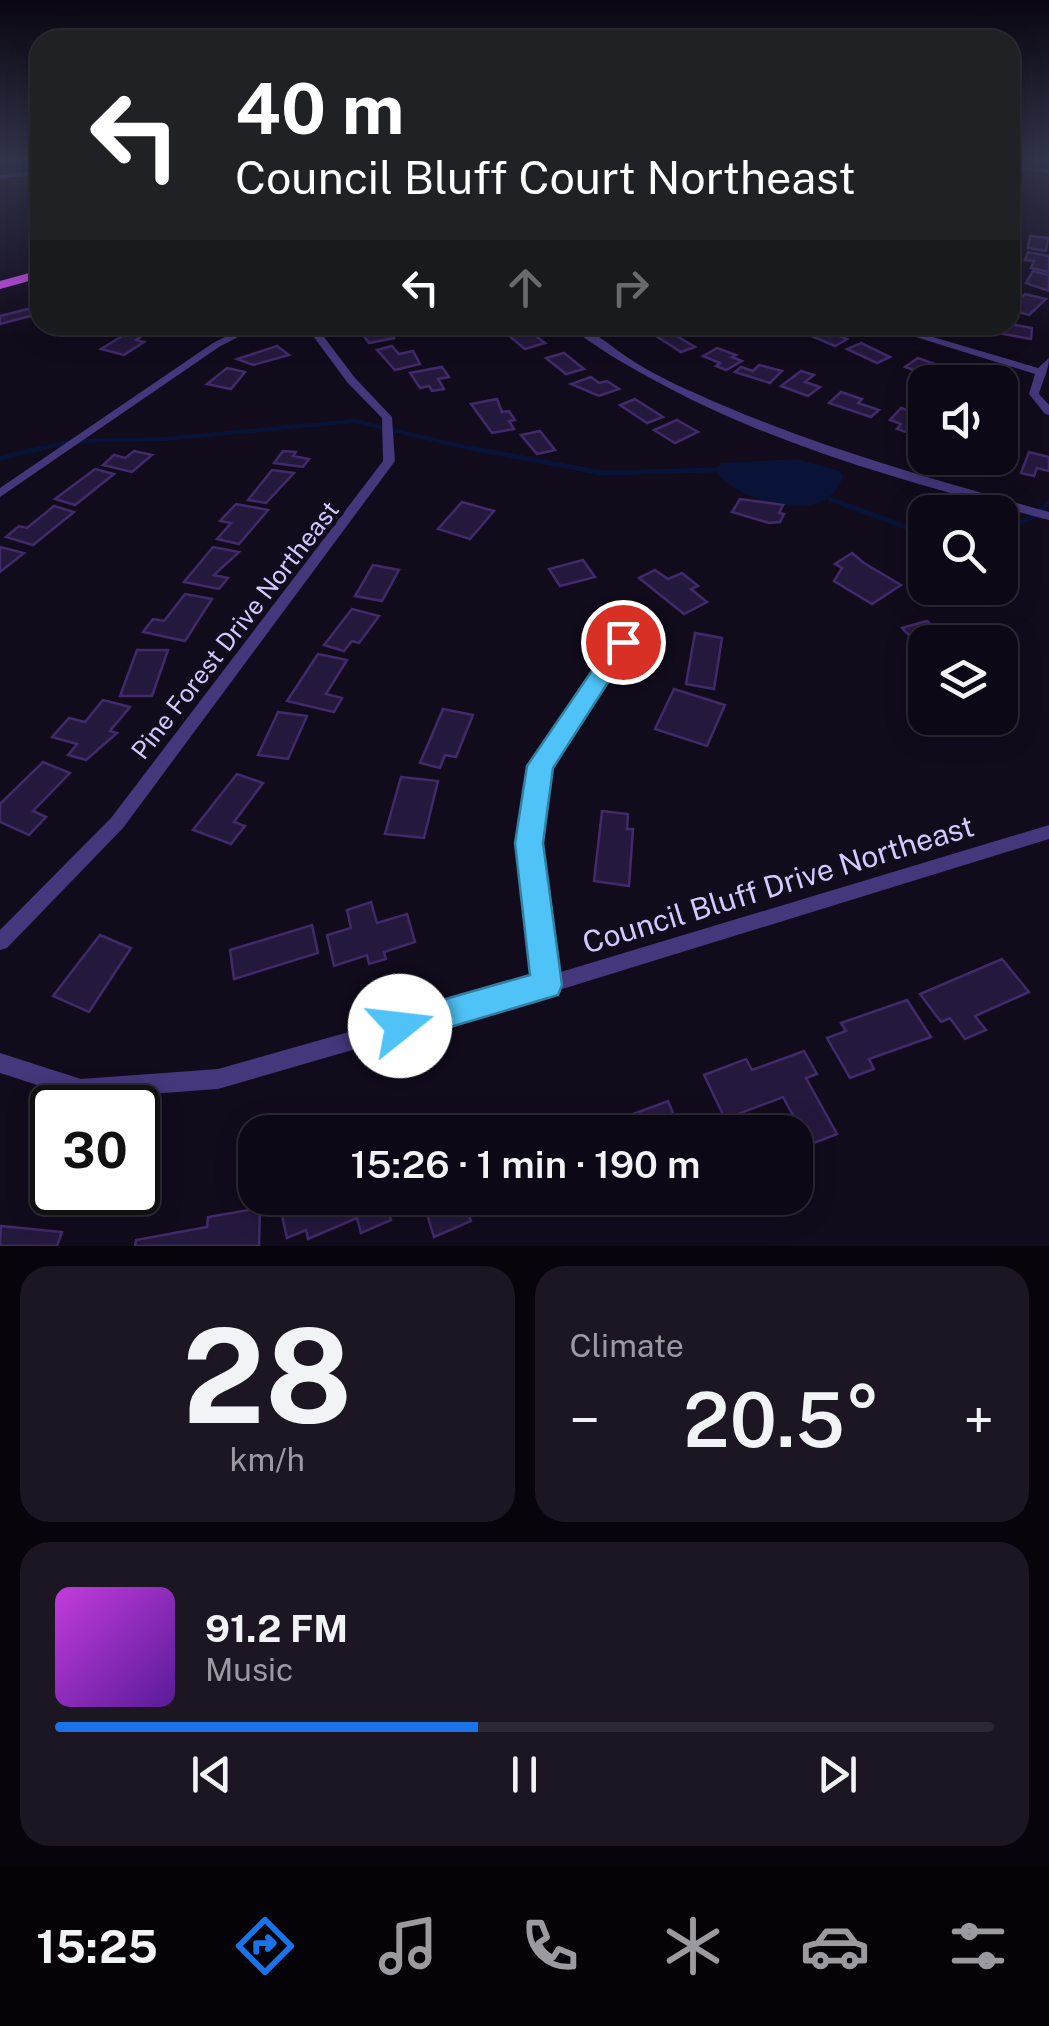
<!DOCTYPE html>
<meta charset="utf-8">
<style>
body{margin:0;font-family:"Public Sans",sans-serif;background:#1b1622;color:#f1f3f6;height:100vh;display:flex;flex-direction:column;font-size:38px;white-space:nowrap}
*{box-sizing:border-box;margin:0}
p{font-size:32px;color:#9a9aa0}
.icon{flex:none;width:55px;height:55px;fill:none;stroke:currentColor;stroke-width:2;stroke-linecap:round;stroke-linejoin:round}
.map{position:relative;height:1246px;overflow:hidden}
.details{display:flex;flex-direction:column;gap:20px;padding:20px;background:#07040c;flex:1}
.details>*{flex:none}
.hud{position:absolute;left:30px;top:30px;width:990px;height:305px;border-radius:30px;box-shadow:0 5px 25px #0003,0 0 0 2px #2d2934;background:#202124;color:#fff;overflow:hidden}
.buttons{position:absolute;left:908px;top:365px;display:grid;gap:20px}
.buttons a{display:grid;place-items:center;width:110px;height:110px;border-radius:20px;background:#0d0815;box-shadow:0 5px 25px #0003,0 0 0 2px #2d2934;font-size:50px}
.speed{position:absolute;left:30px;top:1085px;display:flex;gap:20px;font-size:50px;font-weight:700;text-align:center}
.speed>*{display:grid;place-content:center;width:130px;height:130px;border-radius:50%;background:#0d0815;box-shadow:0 5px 25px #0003,0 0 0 2px #2d2934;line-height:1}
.speed .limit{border:5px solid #111;border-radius:15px;background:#fff;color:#111}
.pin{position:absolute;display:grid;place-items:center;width:85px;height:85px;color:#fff;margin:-42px;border:5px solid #fff;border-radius:50%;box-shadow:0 2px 10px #0007}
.me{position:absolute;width:110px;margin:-55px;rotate:74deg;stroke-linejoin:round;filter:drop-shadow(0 0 8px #0008)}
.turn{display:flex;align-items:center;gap:35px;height:210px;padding:0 40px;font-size:45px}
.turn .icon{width:130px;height:130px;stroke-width:2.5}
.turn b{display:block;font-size:70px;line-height:85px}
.lanes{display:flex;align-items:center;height:95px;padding:0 40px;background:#0003;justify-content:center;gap:50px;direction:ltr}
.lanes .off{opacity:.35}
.big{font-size:75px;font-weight:600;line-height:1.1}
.details .tile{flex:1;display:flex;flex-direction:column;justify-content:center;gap:15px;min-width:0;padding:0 35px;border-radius:30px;background:#1b1622}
.details .dial{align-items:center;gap:0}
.dial b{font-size:130px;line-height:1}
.song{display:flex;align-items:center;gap:30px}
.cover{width:120px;height:120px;border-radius:15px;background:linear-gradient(135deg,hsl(290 70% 55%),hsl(270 70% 35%))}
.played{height:10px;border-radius:5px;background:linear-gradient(90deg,#1a73e8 45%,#2d2934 45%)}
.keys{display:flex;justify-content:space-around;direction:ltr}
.heat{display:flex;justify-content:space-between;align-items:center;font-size:55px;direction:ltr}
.details .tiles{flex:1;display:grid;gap:20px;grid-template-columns:1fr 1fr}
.tile:last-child{grid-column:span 2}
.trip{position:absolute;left:238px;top:1115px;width:575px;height:100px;border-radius:30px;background:#0d0815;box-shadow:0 5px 25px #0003,0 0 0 2px #2d2934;font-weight:600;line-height:100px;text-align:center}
.dock{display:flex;height:160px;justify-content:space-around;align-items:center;background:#050308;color:#9a9aa0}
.dock .icon{width:70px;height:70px}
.dock .selected{color:#1a73e8}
.dock b{font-size:45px;color:#f1f3f6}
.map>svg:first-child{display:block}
.water{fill:#091338}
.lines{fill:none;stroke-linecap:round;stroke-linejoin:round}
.stream-far1{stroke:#091338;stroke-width:4}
.stream{stroke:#091338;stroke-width:5}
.building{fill:#25183d;stroke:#402a69;stroke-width:2.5}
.minor{fill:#44377b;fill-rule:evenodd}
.primary{fill:#d650fd;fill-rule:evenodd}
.route{fill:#4fc3f7;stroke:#337fa1;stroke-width:2.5}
.labels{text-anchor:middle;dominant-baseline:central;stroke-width:10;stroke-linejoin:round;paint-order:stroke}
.street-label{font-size:25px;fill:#d6c7fe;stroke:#110b1c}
.near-street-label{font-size:30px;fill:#d6c7fe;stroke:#110b1c}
</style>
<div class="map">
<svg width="1049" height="1246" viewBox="0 0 1049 1246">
<rect width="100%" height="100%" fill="#110b1c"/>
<path class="water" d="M797 459 840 471 843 476C827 531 734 500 715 470L722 463Z"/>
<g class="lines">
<path class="stream-far1" d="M31 451 73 441 165 439 355 421 481 451"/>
<g class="stream">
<path d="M471 448 602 473 715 470"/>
<path d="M0 458 42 448"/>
<path d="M830 499 925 534"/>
<path d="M1000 530 1036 516 1049 502"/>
</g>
</g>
<g class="building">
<path d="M1030 236 1048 238 1046 251 1028 248Z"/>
<path d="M1028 252 1049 256V272L1031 268 1034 261 1025 260Z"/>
<path d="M1033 271 1049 275V291L1026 283Z"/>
<path d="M1025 294 1046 299 1029 315 1010 309Z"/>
<path d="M28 309 34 315 0 324V316Z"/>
<path d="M1010 324 1032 328 1031 339 982 330 984 325Z"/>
<path d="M356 325H376L383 335 391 333 394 338 369 343Z"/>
<path d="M816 327 847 339 835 346 804 333Z"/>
<path d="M527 329 545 343 525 349 507 334Z"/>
<path d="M132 330 146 333 136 340 144 342 124 355 101 349Z"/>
<path d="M670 332 695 347 681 352 656 336Z"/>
<path d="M861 343 890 357 877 363 847 349Z"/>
<path d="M277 346 289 355 253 365 237 359Z"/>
<path d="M392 346 399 354 413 351 420 364 395 370 377 350Z"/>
<path d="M717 348 736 355 732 357 742 361 726 370 716 366 720 363 703 356Z"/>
<path d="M564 353 584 369 566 374 546 358Z"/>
<path d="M918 358 948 369 936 378 905 367Z"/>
<path d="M759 365 782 371 770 383 735 372 741 367 753 371Z"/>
<path d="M442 367 449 377 438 379 444 389 432 391 429 386 420 388 410 373Z"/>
<path d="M227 368 245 372 231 389 207 384Z"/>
<path d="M801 371 814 375 805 382 820 387 808 396 781 386Z"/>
<path d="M591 377 599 383 607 381 619 389 599 396 571 384Z"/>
<path d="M841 392 862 399 858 403 879 410 871 417 829 403Z"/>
<path d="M497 399 502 412 509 411 515 420 509 421 514 429 492 433 471 404Z"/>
<path d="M635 399 663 417 647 423 620 405Z"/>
<path d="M901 408 925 416 924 438 897 429 901 424 890 420Z"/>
<path d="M677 420 698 432 675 443 654 430Z"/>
<path d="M540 431 555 450 537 454 521 435Z"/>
<path d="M134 451 152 455 132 472 103 465 114 455 125 458Z"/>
<path d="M283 451 296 452 293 456 309 459 303 467 274 463Z"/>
<path d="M1029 452 1049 457V471L1037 468 1034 476 1021 473Z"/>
<path d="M95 469 114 474 75 505 55 499Z"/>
<path d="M272 470 294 473 266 503 248 500Z"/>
<path d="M740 499 783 505 779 513 784 514 780 522 769 523 732 512Z"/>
<path d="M462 502 494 511 470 539 438 529Z"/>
<path d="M236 504 268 510 239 544 217 539 231 523 220 521Z"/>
<path d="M54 506 74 512 33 545 6 537 19 526 27 528Z"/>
<path d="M0 547 24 553 0 572Z"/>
<path d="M213 547 239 552 214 575 228 578 219 589 184 582Z"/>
<path d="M852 553 864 563 901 585 872 604 834 581 842 568 835 564Z"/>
<path d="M583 560 595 577 560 586 549 569Z"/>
<path d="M373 565 399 570 382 601 355 596Z"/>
<path d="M655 570 668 579 682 573 698 586 691 589 707 602 684 614 639 578Z"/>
<path d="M185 594 212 599 185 641 143 632 153 619 164 621Z"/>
<path d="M352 609 379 616 359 643 352 641 344 651 324 645Z"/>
<path d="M927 621 948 642H925V652L902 628Z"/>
<path d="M695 633 722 638 714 689 686 684Z"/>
<path d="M137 650H168L152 696H120Z"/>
<path d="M318 654 347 660 326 694 342 698 334 712 287 701Z"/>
<path d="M674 689 725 705 707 746 655 729Z"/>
<path d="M103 700 130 707 110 731 117 733 86 760 68 755 77 744 52 737 69 718 85 722Z"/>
<path d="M443 709 473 715 456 757 445 755 440 768 420 763Z"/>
<path d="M278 712 307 716 288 759 258 755Z"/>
<path d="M43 762 70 773 33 811 46 817 29 835 0 822V804Z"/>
<path d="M237 774 263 783 234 822 245 826 231 844 193 830Z"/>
<path d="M401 777 438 781 424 838 385 834Z"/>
<path d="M602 811 628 814 627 829H633L629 886 594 881Z"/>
<path d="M371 902 377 923 407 914 415 942 384 952 386 959 369 964 367 955 334 966 327 935 351 928 347 910Z"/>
<path d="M312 925 318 953 234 979 230 950Z"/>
<path d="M100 935 131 948 89 1012 53 996Z"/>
<path d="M1002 959 1029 992 975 1016 986 1030 965 1039 950 1018 941 1022 920 994Z"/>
<path d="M907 1000 931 1037 869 1059 874 1069 850 1078 827 1038 846 1031 841 1023Z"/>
<path d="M804 1051 817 1074 806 1078 837 1134 809 1145 783 1097 725 1119 704 1075 746 1059 752 1070Z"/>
<path d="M668 1101 681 1132H622L617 1120Z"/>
<path d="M492 1116 498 1132H450Z"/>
<path d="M278 1198H385L391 1220 361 1233 357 1218 308 1239 306 1230 287 1238Z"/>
<path d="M422 1198H463L471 1221 434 1237Z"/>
<path d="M260 1208 259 1246H135L136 1240 207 1227 208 1217Z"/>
<path d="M1 1226 62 1232 57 1246H0Z"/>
</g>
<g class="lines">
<g class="minor">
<path d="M1010 164 1049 169V173L1010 168Z"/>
<path d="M40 170V174L0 179V175Z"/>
<path d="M249 325H261L219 347 0 497V488L213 343Z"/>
<path d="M305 325H315L355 378 392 417 395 461 123 828 7 948 0 950V930L111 818 383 461 382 418 347 382Z"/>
<path d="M568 325C589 325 610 346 627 357 648 371 672 383 695 393 809 445 929 478 1049 512V520C914 484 775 447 652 379 623 363 593 346 568 325Z"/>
<path d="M877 325H892L1038 368 1049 358C1049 370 1042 382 1039 394L1049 405V415L1045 414 1029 394 1035 374Z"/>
<path d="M623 638 630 643 548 767 538 843 554 974 1049 825V839L546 994 218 1089 81 1099 0 1073V1053L81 1079 218 1069 536 979 520 843 532 766 618 640Z"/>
</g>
<path class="primary" d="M40 270V278L0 289V281Z"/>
</g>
<linearGradient id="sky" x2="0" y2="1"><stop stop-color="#09060f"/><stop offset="0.48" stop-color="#32344b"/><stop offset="1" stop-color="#32344b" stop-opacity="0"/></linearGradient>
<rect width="1049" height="336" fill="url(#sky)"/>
<path class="route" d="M623 635 634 642 553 768 543 843 562 985 558 995 400 1042 389 1038 384 1026 389 1015 530 975 515 843 527 766 615 637Z"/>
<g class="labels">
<g class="street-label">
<text transform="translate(235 630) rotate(-52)">Pine Forest Drive Northeast</text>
</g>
<g class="near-street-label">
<text transform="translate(778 884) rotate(-17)">Council Bluff Drive Northeast</text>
</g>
</g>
</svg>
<div class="buttons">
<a><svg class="icon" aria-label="sound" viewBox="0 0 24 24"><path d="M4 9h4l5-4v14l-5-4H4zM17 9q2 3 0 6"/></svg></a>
<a><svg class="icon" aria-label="search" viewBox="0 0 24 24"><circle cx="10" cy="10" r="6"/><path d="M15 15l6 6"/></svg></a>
<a><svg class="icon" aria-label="layers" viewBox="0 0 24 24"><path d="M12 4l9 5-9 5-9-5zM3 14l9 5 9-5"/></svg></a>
</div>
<div class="speed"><div class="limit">30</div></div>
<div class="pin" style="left:623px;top:642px;background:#d93025"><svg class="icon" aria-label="arrive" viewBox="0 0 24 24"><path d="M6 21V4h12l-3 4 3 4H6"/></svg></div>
<svg class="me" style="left:400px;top:1026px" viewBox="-20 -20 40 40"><circle r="19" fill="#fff"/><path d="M0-13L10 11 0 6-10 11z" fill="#4fc3f7"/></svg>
<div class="trip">15:26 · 1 min · 190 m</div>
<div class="hud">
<div class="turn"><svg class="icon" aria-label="left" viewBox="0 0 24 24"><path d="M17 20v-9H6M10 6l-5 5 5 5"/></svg><div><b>40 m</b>Council Bluff Court Northeast</div></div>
<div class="lanes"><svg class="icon" aria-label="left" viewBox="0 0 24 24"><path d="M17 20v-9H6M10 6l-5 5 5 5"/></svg><svg class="icon off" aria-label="ahead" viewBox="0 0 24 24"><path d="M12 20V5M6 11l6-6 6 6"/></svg><svg class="icon off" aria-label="right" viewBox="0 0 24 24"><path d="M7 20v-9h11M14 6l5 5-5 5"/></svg></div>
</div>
</div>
<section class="details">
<div class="tiles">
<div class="tile dial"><b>28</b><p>km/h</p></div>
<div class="tile"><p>Climate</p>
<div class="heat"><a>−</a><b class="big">20.5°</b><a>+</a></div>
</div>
<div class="tile">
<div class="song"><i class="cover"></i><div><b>91.2 FM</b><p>Music</p></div></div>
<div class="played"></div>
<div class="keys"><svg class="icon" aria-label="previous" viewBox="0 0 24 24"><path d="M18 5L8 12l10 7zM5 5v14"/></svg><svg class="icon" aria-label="pause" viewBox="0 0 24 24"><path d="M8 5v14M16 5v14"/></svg><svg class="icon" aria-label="next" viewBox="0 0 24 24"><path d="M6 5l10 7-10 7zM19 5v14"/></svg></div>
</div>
</div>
</section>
<nav class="dock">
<b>15:25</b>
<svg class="icon selected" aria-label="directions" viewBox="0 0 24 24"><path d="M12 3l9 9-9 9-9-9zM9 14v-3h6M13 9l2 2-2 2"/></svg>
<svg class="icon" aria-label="music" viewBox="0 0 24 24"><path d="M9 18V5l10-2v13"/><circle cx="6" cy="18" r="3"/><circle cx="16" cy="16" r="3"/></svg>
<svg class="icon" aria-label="phone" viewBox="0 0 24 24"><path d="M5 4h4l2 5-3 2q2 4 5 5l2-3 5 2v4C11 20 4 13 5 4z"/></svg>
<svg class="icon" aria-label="climate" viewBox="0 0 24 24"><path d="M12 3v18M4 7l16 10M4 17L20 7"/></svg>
<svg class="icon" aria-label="car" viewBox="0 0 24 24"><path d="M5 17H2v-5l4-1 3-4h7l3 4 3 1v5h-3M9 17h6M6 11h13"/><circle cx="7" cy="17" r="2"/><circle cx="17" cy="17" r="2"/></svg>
<svg class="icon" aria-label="filters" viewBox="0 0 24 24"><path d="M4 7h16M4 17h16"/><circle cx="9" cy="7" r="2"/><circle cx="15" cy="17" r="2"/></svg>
</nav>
